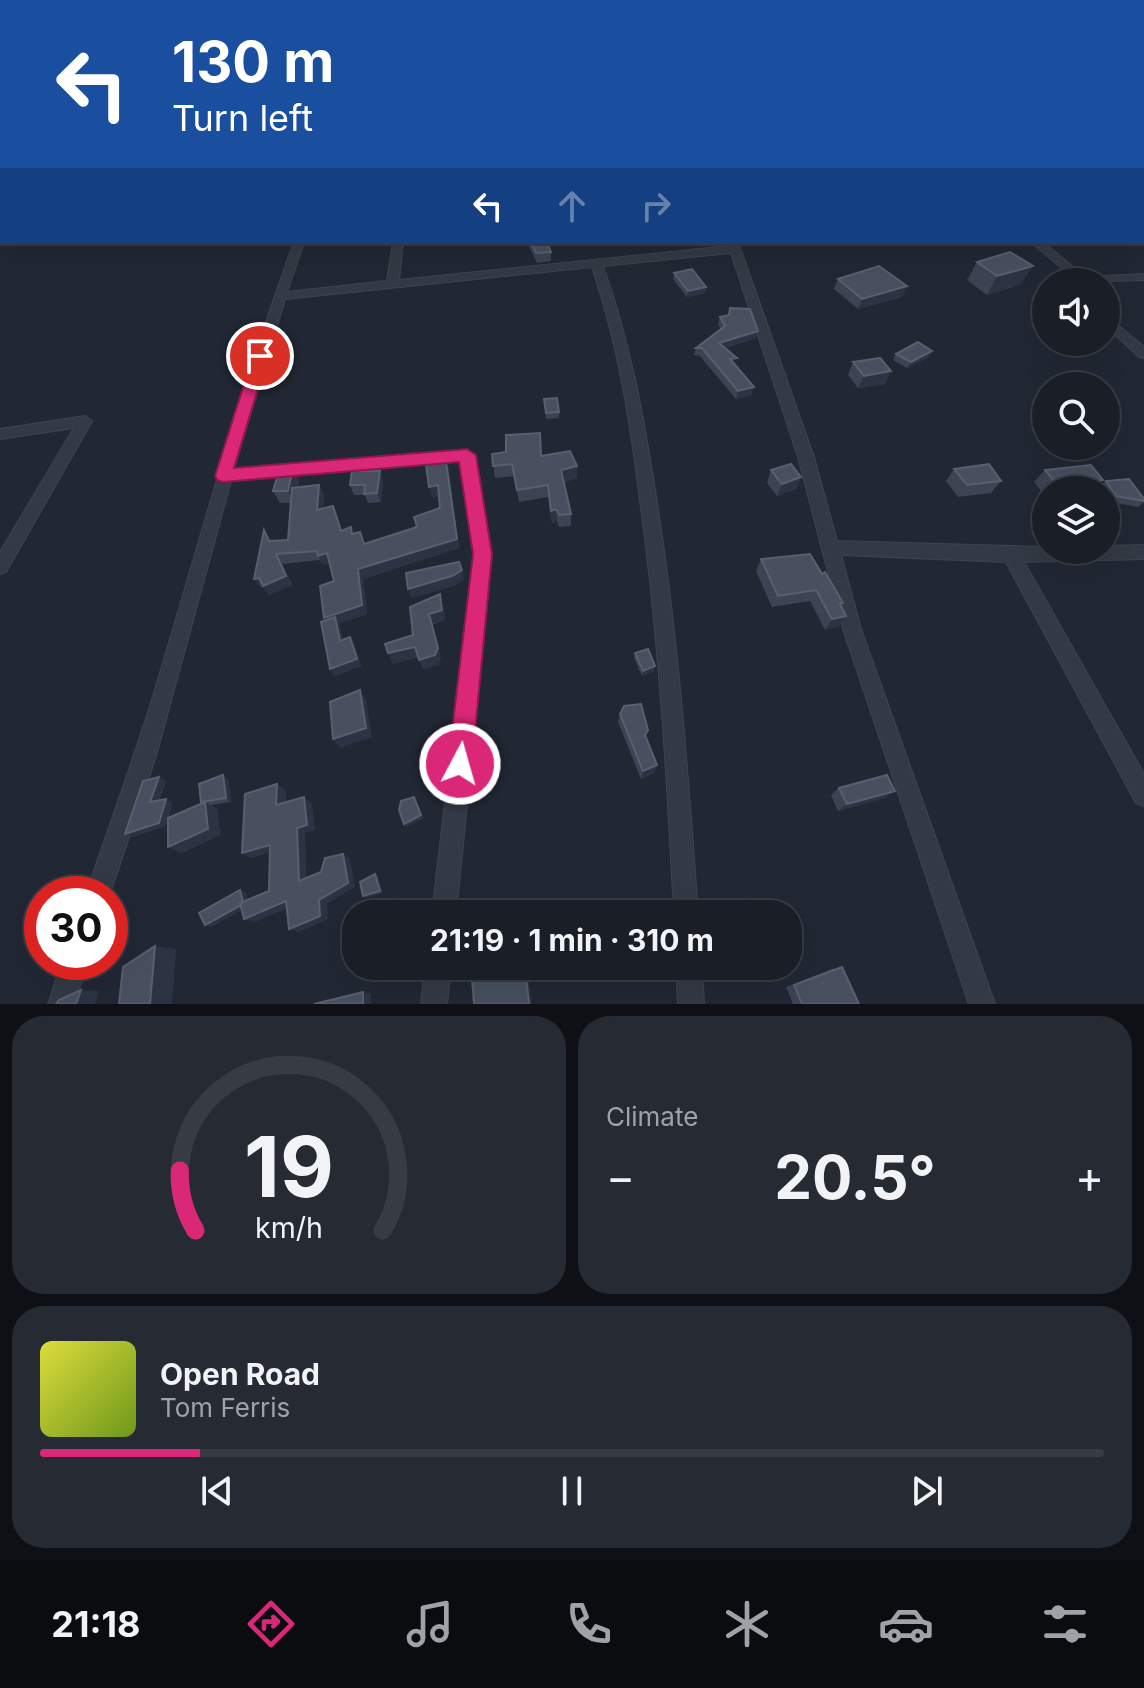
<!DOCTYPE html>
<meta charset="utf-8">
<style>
body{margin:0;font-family:Inter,sans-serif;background:#262b33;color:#f1f3f6;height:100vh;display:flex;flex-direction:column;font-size:30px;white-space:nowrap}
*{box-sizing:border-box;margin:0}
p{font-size:26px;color:#9fa2a7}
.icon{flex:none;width:44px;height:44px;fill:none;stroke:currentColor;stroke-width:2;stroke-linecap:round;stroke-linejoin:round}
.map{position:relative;height:1004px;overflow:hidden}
.panel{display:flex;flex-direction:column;gap:12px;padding:12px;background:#0e1015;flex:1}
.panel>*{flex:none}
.hud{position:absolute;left:0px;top:0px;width:1144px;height:244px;box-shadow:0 8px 32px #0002,0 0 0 2px #373c44;background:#1a4fa0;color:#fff;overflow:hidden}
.controls{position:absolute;left:1032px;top:268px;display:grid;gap:16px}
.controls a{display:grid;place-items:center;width:88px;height:88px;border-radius:50%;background:#191e27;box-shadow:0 8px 32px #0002,0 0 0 2px #373c44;font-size:40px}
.speed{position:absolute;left:24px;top:876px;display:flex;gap:16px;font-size:40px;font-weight:700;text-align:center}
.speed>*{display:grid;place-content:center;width:104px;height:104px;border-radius:50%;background:#191e27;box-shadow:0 8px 32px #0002,0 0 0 2px #373c44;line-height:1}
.speed .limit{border:12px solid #d22;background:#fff;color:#111}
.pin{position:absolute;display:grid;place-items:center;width:68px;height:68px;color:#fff;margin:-34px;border:4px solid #fff;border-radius:50%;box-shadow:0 2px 8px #0007}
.me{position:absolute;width:88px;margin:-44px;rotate:6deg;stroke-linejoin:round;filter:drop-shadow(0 0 6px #0008)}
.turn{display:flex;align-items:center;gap:28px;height:168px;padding:0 40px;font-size:36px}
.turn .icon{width:104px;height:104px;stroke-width:2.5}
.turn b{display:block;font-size:56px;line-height:68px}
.lanes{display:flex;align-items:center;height:76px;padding:0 40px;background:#0003;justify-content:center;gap:40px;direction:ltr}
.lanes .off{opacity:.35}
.big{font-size:60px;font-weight:700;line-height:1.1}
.panel .widget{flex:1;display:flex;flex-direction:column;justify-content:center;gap:12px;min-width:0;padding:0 28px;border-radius:32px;background:#262b33}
.panel .dial{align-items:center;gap:0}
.dial svg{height:208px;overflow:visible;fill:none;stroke:#373c44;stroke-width:7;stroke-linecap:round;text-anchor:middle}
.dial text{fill:#f1f3f6;stroke:none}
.song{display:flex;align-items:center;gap:24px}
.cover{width:96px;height:96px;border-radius:12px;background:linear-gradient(135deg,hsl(60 70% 55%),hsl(80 70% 35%))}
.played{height:8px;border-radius:4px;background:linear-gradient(90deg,#db2777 15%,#373c44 15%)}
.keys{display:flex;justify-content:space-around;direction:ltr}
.heat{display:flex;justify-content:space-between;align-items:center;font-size:44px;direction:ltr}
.panel .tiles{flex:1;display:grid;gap:12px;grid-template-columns:1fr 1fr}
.widget:last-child{grid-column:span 2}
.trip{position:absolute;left:342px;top:900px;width:460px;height:80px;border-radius:32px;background:#191e27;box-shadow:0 8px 32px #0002,0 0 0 2px #373c44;font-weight:700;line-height:80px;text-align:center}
.tabs{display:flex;height:128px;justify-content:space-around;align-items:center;background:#0a0c10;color:#9fa2a7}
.tabs .icon{width:56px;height:56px}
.tabs .selected{color:#db2777}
.tabs b{font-size:36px;color:#f1f3f6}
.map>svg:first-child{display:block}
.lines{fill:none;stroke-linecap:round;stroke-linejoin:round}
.street-casing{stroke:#3e434f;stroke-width:2}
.street{fill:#343a45;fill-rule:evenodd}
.wall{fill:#3c4353}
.shaded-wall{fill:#2c3342}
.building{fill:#48505f;stroke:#585f6f;stroke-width:2}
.route{fill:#db2777;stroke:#8e194d;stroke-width:2}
</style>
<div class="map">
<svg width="1144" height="1004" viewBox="0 0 1144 1004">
<rect width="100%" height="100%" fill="#212834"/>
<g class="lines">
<defs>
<g id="street">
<rect x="0" y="134" width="2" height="6"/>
<rect x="0" y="192" width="2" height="6"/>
<path d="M1142 200 1144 201V208L1142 207Z"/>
<rect x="1142" y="218" width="2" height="6"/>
<path d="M0 236H2V242H5L0 245Z"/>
<path d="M294 242H304L287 292 387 281 393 242H403L399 280 729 246 728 242H738L814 457 837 541 1046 547V550H1106V546L1144 545V559L1024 562 1144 774V806L1136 803 1006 562 841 555 861 629 995 1004H969L843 629 798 457 731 253 603 266C630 341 644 418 656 497 678 635 688 774 698 914H674C667 776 659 637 640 500 630 421 618 343 592 267L285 299 234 469 467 450 475 455 492 554 456 914H432L474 554 460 461 231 481 156 756 110 894H86C109 827 133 761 154 693 200 541 240 390 294 242Z"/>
<path d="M1031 242H1043L1085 277 1144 274V280L1078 282Z"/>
<path d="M1106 315 1144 347V358L1139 357 1106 326Z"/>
<path d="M85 416 92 421 6 572 0 574V552L74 428 0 439V429Z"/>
<path d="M62 962H88L74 1004H48Z"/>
<path d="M425 966H451L447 1004H421Z"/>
<path d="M676 966H702L704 1004H678Z"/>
</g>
</defs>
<use href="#street" class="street-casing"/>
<use href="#street" class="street"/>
</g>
<g class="wall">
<path d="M527 242H547L551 252V261L537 263Z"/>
<path d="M977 262 1021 284 987 295 967 280Z"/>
<path d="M674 273 705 293 687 297 673 279Z"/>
<path d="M838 279 907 286 902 297 858 309 834 289Z"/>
<path d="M720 317 758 331 756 338 725 348 752 395 736 399 700 356 694 355 696 348 721 329 718 325Z"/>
<path d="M932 351 929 357 907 368 893 360 896 354Z"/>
<path d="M853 362 891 371 885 384 858 388 848 375Z"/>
<path d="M544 399 559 412V418L546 419Z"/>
<path d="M492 454 541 456 577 478 564 482 571 514V526L559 527 557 521 552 523 548 497 519 502 514 476 495 478Z"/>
<path d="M448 465 459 548 363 579 367 614 339 623 343 640 354 644 361 666 335 676 330 669 326 620 324 618 334 581 329 563 323 565 320 560 282 564 292 585 269 595 263 587 261 588 271 541 288 540 291 503H280L273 491 293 468 299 480 298 488 319 485 324 495 323 508 333 506 342 530 354 534 365 544 414 528 440 508 439 496 432 497Z"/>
<path d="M954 469 1001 481 991 493 958 497 946 481Z"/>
<path d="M771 470 801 477 796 489 777 496 767 483Z"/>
<path d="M1045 470 1103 480 1094 490H1046V497L1034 482Z"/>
<path d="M380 471 383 481 381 502 368 503 365 495H354L350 485Z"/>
<path d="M1106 481 1144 499V502L1138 507 1110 502 1106 496V490H1102L1099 487Z"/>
<path d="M761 559 822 574 843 603 841 606 846 616 839 626 825 630 810 601 772 607 756 571Z"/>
<path d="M635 653 654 671 642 676 634 658Z"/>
<path d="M620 714 646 738 657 765 654 773 641 779 618 722Z"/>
<path d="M159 777 166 781 159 801 172 803 168 818 203 803 228 779 231 802 211 805 217 809 220 835 181 853 168 818 165 826 132 837 125 834Z"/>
<path d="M839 788 885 798 838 811 831 795Z"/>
<path d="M842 967 859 1004H793L786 987 832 969Z"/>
</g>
<g class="shaded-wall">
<path d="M1033 266 1021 284 987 295 997 276Z"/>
<path d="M907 286 902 297 858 309 862 299Z"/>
<path d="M706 287 705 293 687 297 688 291Z"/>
<path d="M758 331 756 338 717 350 719 343Z"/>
<path d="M932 351 929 357 907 368 911 362Z"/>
<path d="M891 371 885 384 858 388 864 376Z"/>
<path d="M754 387 752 395 736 399 738 391Z"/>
<path d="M445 455 459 548 363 579 367 614 339 623 345 648 324 618 358 569 457 539Z"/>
<path d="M577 466V478L561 483V470Z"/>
<path d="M293 468 299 480 295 503 288 491Z"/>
<path d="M380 471 383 481 381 502 377 493Z"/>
<path d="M801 477 796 489 777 496 782 484Z"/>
<path d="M319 485 324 495 322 520 317 510Z"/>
<path d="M438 485 441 496 432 497 429 487Z"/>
<path d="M556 509 557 521 552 523 551 511Z"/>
<path d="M327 553 332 563 323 565 318 556Z"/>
<path d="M276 554 292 585 269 595 263 587 261 588 254 579Z"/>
<path d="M462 570 464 580 454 586 411 598 408 589Z"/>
<path d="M440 594 446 620 433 625 441 658 439 665 423 670 419 660 429 614Z"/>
<path d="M846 616 839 626 825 630 832 619Z"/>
<path d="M350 637 354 644 361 666 335 676 330 669Z"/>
<path d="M415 647 420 657 393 664 388 653Z"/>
<path d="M655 666 654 671 642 676 643 671Z"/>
<path d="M360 690 366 700 372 737 340 748 333 739Z"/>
<path d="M657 765 654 773 641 779 643 771Z"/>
<path d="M223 775 228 779 231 802 226 798Z"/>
<path d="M159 777 166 781 157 805 150 802Z"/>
<path d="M277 784 286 791 285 811 276 805Z"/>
<path d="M895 791 885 798 838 811 847 804Z"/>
<path d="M304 797 312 804 315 830 305 833 307 886 299 881 297 828Z"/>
<path d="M414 797 424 818 407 827 404 824Z"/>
<path d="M166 799 172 803 165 826 132 837 125 834Z"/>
<path d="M205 802 217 809 220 835 181 853 168 847Z"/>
<path d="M270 845 279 850 252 858 242 853Z"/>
<path d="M343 854 350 859 355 887 327 904 328 919 299 932 289 929 319 900Z"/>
<path d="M375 874 378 876 383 893 367 898 363 896Z"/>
<path d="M240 890 246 892 249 906 211 927 205 925Z"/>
<path d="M286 901 295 905 255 922 244 919Z"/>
<path d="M155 946 176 949 172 1004H150Z"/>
<path d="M525 966H527L532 1004H529Z"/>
<path d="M81 990 99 991 95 1004H76Z"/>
<path d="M363 992 371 993V1004H363Z"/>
</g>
<g class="building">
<rect x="1142" y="107" width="2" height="66"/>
<path d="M531 242H547L551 252 536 253Z"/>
<path d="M1010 252 1033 266 997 276 977 262Z"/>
<path d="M879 266 907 286 862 299 838 279Z"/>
<path d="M692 269 706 287 688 291 674 273Z"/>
<path d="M730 308 750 309 758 331 719 343 737 358 730 359 754 387 738 391 702 348H696L725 326 720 317 729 315Z"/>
<path d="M918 342 932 351 911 362 896 354Z"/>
<path d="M880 358 891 371 864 376 853 362Z"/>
<path d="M557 398 559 412 546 413 544 399Z"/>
<path d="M540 433 541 456 570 451 577 466 561 470 571 514 559 515 556 509 551 511 548 485 517 490 512 464 493 466 492 454 506 452V435Z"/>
<path d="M445 455 457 539 358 569 362 605 324 618 320 586 334 581 327 553 318 556 317 551 276 554 286 576 263 586 259 578 254 579 264 530 269 541 288 540 292 488 319 485 317 510 333 506 341 531 351 527 352 534 360 532 364 544 414 528 417 526 414 517 440 508 438 485 429 487 425 457Z"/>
<path d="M791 464 801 477 782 484 771 470Z"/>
<path d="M989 464 1001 481 967 485 954 469Z"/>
<path d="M1091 465 1103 480 1057 485 1045 470Z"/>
<path d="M280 468H293L288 491H273Z"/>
<path d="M352 471H380L377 493 364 494 365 485H350Z"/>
<path d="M1129 479 1144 499V501L1116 496 1106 481Z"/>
<path d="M810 554 822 574 825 572 843 603 840 604 846 616 832 619 816 590 778 596 761 559Z"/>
<path d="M459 562 462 570 452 576 408 589 406 573Z"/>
<path d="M440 594 442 610 429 614 438 648 435 655 419 660 415 647 388 653 385 644 413 635 410 607Z"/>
<path d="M335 617 340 641 350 637 357 659 330 669 321 622Z"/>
<path d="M648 649 655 666 643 671 635 653Z"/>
<path d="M360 690 366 728 333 739 330 702Z"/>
<path d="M641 704 648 730 645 735 657 765 643 771 620 714 624 706Z"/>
<path d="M223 775 226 798 201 802 199 784Z"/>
<path d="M887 775 895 791 847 804 839 788Z"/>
<path d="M159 777 150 802 166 799 159 823 125 834 143 781Z"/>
<path d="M277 784 276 805 304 797 307 825 297 828 299 881 321 872 325 858 343 854 348 883 319 900 320 916 289 929 286 901 244 919 240 903 269 891 270 845 242 853 245 794Z"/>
<path d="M414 797 421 815 404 824 399 810 401 801Z"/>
<path d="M205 802 208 829 168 847V818Z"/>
<path d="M375 874 380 891 363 896 360 882Z"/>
<path d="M240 890 243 902 240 903 241 905 205 925 199 913Z"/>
<path d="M155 946 150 1004H119L123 967Z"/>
<path d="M471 966H525L529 1004H474Z"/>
<path d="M842 967 859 1004H802L794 985Z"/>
<path d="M81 990 76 1004H56L59 1000Z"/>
<path d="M363 992V1004H314Z"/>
</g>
<linearGradient id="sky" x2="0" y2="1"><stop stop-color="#12161d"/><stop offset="0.43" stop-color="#3d485c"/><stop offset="1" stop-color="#3d485c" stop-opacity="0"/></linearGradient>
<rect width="1144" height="248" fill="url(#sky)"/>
<path class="route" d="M260 352 268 356 234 468 467 449 476 455 492 554 472 764 468 773 460 776 451 773 448 764 473 554 459 462 223 482 217 480 215 476 253 356Z"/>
</svg>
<div class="controls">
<a><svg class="icon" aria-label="sound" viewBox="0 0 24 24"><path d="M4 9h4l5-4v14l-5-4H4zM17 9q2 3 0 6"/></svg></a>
<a><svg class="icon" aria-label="search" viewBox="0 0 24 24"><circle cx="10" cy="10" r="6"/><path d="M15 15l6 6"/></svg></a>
<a><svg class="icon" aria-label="layers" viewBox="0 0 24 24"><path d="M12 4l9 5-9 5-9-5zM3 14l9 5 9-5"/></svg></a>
</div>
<div class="speed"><div class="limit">30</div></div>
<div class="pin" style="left:260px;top:356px;background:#d93025"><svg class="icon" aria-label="arrive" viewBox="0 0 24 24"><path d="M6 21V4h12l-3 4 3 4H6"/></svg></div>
<svg class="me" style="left:460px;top:764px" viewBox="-20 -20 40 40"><circle r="17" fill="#db2777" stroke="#fff" stroke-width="3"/><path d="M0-11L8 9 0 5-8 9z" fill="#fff"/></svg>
<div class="trip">21:19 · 1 min · 310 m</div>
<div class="hud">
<div class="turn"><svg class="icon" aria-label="left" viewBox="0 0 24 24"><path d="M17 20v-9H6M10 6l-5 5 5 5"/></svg><div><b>130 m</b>Turn left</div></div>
<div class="lanes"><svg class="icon" aria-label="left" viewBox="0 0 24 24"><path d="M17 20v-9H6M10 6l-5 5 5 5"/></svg><svg class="icon off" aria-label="ahead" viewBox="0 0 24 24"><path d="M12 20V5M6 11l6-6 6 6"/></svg><svg class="icon off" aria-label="right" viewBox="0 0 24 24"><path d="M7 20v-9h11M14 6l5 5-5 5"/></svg></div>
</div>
</div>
<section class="panel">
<div class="tiles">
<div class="widget dial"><svg viewBox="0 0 100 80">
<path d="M14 69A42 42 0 1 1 86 69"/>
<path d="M14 69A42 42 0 0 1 8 46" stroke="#db2777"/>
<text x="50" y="56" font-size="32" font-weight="700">19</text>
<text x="50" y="72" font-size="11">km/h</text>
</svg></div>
<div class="widget"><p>Climate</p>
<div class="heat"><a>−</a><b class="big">20.5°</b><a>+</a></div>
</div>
<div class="widget">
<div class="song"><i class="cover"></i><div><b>Open Road</b><p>Tom Ferris</p></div></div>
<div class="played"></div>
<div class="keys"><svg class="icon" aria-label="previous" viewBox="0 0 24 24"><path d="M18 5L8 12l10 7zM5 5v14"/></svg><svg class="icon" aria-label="pause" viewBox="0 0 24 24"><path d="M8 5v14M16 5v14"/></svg><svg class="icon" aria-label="next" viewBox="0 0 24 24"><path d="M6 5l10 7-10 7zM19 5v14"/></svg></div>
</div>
</div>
</section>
<nav class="tabs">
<b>21:18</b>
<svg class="icon selected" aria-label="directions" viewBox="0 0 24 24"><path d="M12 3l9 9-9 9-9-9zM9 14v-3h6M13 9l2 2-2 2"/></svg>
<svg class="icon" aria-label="music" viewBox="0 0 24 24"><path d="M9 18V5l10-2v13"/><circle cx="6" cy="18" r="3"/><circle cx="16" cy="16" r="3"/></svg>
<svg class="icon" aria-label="phone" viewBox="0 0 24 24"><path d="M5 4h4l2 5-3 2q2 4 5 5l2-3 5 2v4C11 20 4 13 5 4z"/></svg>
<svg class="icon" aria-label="climate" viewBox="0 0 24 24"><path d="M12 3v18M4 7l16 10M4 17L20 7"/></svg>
<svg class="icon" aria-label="car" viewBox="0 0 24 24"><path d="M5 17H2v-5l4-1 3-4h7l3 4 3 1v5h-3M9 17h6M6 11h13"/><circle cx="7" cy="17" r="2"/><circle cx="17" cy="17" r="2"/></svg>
<svg class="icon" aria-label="filters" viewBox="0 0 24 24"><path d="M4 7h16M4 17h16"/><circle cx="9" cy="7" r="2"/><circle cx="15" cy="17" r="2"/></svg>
</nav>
